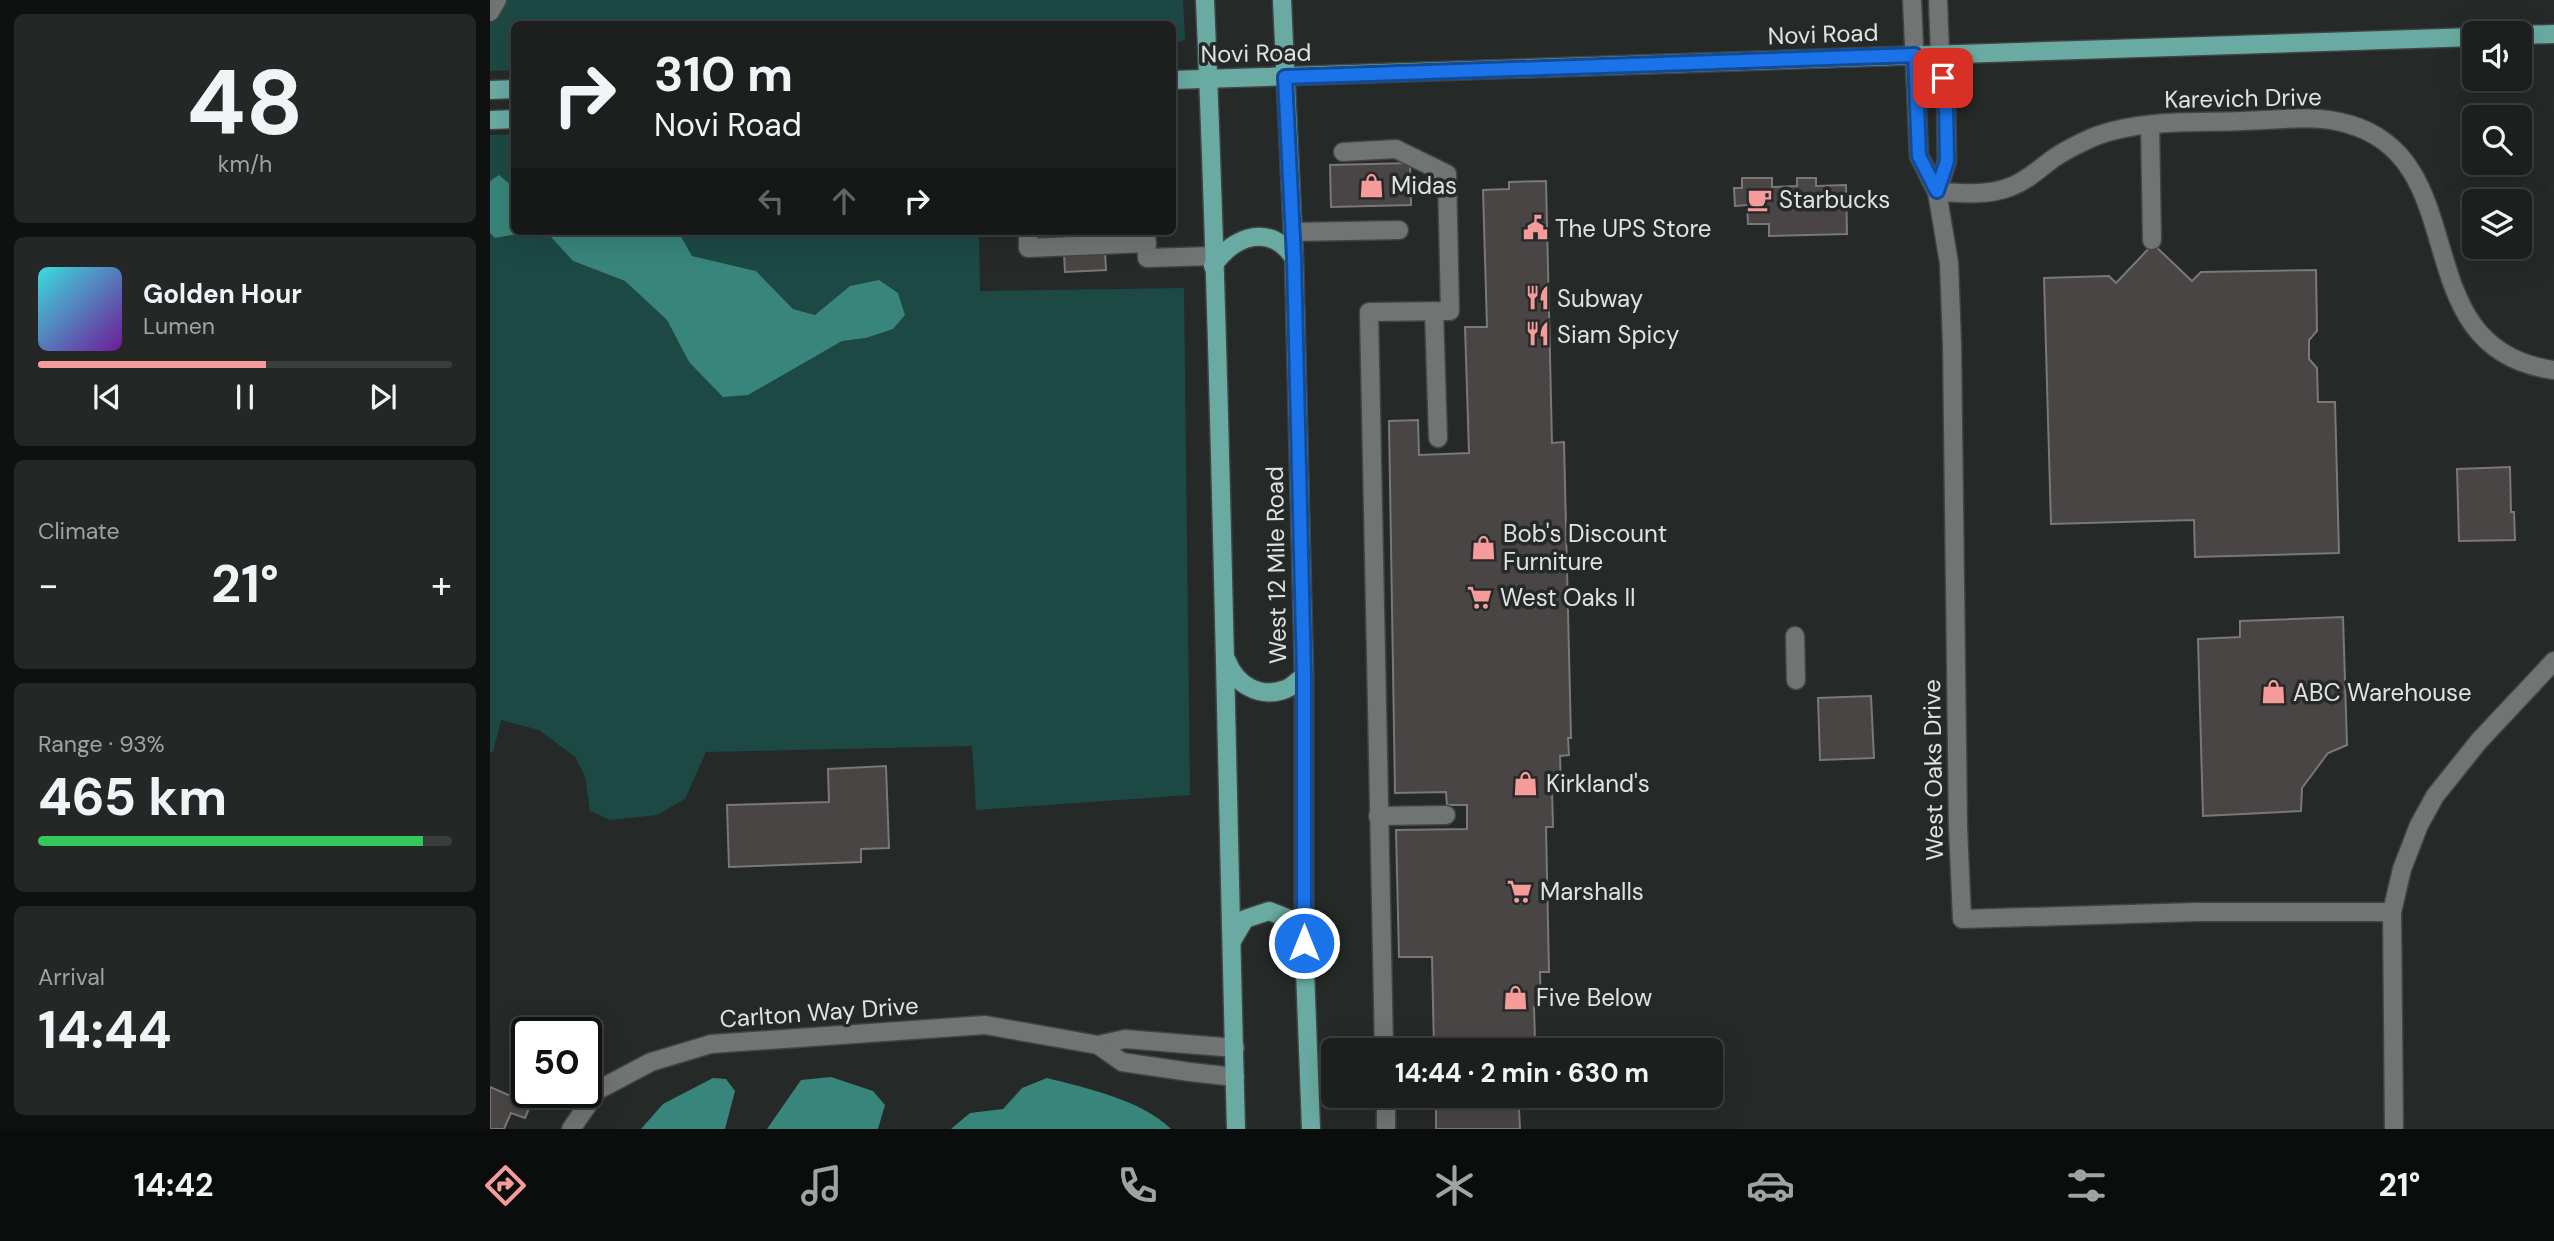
<!DOCTYPE html>
<meta charset="utf-8">
<style>
body{margin:0;font-family:"DM Sans",sans-serif;background:#252727;color:#f1f3f6;height:100vh;display:flex;flex-direction:column;font-size:26px;white-space:nowrap}
*{box-sizing:border-box;margin:0}
p{font-size:23px;color:#a0a2a4}
.icon{flex:none;width:38px;height:38px;fill:none;stroke:currentColor;stroke-width:2;stroke-linecap:round;stroke-linejoin:round}
.map{position:relative;flex:1;overflow:hidden}
.side{display:flex;flex-direction:column;gap:14px;padding:14px;background:#0f1110;width:490px}
.side>*{flex:none}
.guide{position:absolute;left:21px;top:21px;width:665px;height:214px;border-radius:10px;box-shadow:0 7px 28px #0002,0 0 0 2px #3a3d3c;background:#1c1f1e;color:#f1f3f6;overflow:hidden}
.buttons{position:absolute;left:1972px;top:21px;display:grid;gap:14px}
.buttons a{display:grid;place-items:center;width:70px;height:70px;border-radius:10px;background:#1c1f1e;box-shadow:0 7px 28px #0002,0 0 0 2px #3a3d3c;font-size:35px}
.speed{position:absolute;left:21px;top:1017px;display:flex;gap:14px;font-size:35px;font-weight:700;text-align:center}
.speed>*{display:grid;place-content:center;width:91px;height:91px;border-radius:50%;background:#1c1f1e;box-shadow:0 7px 28px #0002,0 0 0 2px #3a3d3c;line-height:1}
.speed .limit{border:4px solid #111;border-radius:10px;background:#fff;color:#111}
.pin{position:absolute;display:grid;place-items:center;width:60px;height:60px;color:#fff;margin:-30px;border-radius:14px;box-shadow:0 4px 10px #0006}
.me{position:absolute;width:77px;margin:-38px;rotate:0deg;stroke-linejoin:round;filter:drop-shadow(0 0 5px #0008)}
.turn{display:flex;align-items:center;gap:24px;height:147px;padding:0 28px;font-size:32px}
.turn .icon{width:91px;height:91px;stroke-width:2.5}
.turn b{display:block;font-size:49px;line-height:60px}
.lanes{display:flex;align-items:center;height:66px;padding:0 28px;background:#0003;justify-content:center;gap:35px;direction:ltr}
.lanes .off{opacity:.35}
.big{font-size:52px;font-weight:700;line-height:1.1}
.side .widget{flex:1;display:flex;flex-direction:column;justify-content:center;gap:10px;min-width:0;padding:0 24px;border-radius:10px;background:#252727}
.side .dial{align-items:center;gap:0}
.dial b{font-size:91px;line-height:1}
.song{display:flex;align-items:center;gap:21px}
.cover{width:84px;height:84px;border-radius:10px;background:linear-gradient(135deg,hsl(180 70% 55%),hsl(280 70% 35%))}
.played{height:7px;border-radius:4px;background:linear-gradient(90deg,#f59b9a 55%,#3a3d3c 55%)}
.keys{display:flex;justify-content:space-around;direction:ltr}
.heat{display:flex;justify-content:space-between;align-items:center;font-size:38px;direction:ltr}
.charge{height:10px;border-radius:5px;background:linear-gradient(90deg,#34c759 93%,#3a3d3c 0)}
.trip{position:absolute;left:831px;top:1038px;width:402px;height:70px;border-radius:10px;background:#1c1f1e;box-shadow:0 7px 28px #0002,0 0 0 2px #3a3d3c;font-weight:700;line-height:70px;text-align:center}
.tab-bar{display:flex;height:112px;justify-content:space-around;align-items:center;background:#0b0c0c;color:#a0a2a4}
.tab-bar .icon{width:49px;height:49px}
.tab-bar .current{color:#f59b9a}
.tab-bar b{font-size:32px;color:#f1f3f6}
main{display:flex;flex:1;min-height:0}
.map>svg:first-child{display:block}
.green{fill:#1c4944}
.water{fill:#38857b}
.building{fill:#494545;stroke:#7b7777;stroke-width:2}
.lines{fill:none;stroke-linecap:round;stroke-linejoin:round}
.minor-casing{stroke:#414443;stroke-width:21}
.major-casing{stroke:#414443;stroke-width:21}
.minor{stroke:#707473;stroke-width:18}
.major{stroke:#69aba2;stroke-width:18}
.route-casing{stroke:#114b97;stroke-width:18}
.route{stroke:#1a73e8;stroke-width:12}
.labels{text-anchor:middle;dominant-baseline:central;stroke-width:7;stroke-linejoin:round;paint-order:stroke}
.street-label{font-size:24px;fill:#e1e3e3;stroke:#252928}
.poi-label{font-size:24px;fill:#e1e3e3;stroke:#252928;text-anchor:start}
</style>
<main>
<section class="side">
<div class="widget dial"><b>48</b><p>km/h</p></div>
<div class="widget">
<div class="song"><i class="cover"></i><div><b>Golden Hour</b><p>Lumen</p></div></div>
<div class="played"></div>
<div class="keys"><svg class="icon" aria-label="previous" viewBox="0 0 24 24"><path d="M18 5L8 12l10 7zM5 5v14"/></svg><svg class="icon" aria-label="pause" viewBox="0 0 24 24"><path d="M8 5v14M16 5v14"/></svg><svg class="icon" aria-label="next" viewBox="0 0 24 24"><path d="M6 5l10 7-10 7zM19 5v14"/></svg></div>
</div>
<div class="widget"><p>Climate</p>
<div class="heat"><a>−</a><b class="big">21°</b><a>+</a></div>
</div>
<div class="widget"><p>Range · 93%</p><b class="big">465 km</b><div class="charge"></div></div>
<div class="widget"><p>Arrival</p><b class="big">14:44</b></div>
</section>
<div class="map">
<svg width="2064" height="1129" viewBox="0 0 2064 1129">
<rect width="100%" height="100%" fill="#252928"/>
<g class="green">
<path d="M0 0H693L695 40 683 44 682 24H24V70L0 71Z"/>
<path d="M24 134V188L9 176 0 181V135Z"/>
<path d="M188 231H489L490 291 694 288 700 795 486 810 482 746 216 752 195 799 167 815 120 820 100 811 95 776 85 757 49 730 11 720 3 752H0V233L5 238 39 232 62 237 83 261 135 281 177 320 199 362 258 394 352 341 376 338 403 329 415 315 408 293 339 306 325 315 303 309 266 271 202 256Z"/>
</g>
<g class="water">
<path d="M9 175 24 188V231H188L202 256 266 271 303 309 325 315 360 286 389 280 408 293 415 315 403 329 376 338 352 341 258 395 233 397 199 362 177 320 135 281 83 261 61 237 39 232 5 238 0 233V181Z"/>
<path d="M341 1077 383 1091 395 1105 388 1129H277L311 1080Z"/>
<path d="M223 1078 236 1079 245 1091 235 1129H151L173 1104Z"/>
<path d="M557 1078C596 1088 652 1100 681 1129H461L480 1113 513 1109 532 1088Z"/>
</g>
<g class="building">
<path d="M920 163 921 205 841 207 840 165Z"/>
<path d="M1252 178H1282V187L1307 186V178H1326V186L1356 185 1357 234 1279 236V224H1258L1257 205 1245 206 1244 188H1252Z"/>
<path d="M1056 181 1062 443 1074 442 1081 738H1078L1079 755 1070 756 1071 790H1062L1063 827H1056L1059 972H1050L1051 1007H1044L1045 1041H1039L1040 1050H944L942 957H909L906 830 977 829V805H957L956 792 905 793 899 421 928 420 929 455 979 453 975 327H997L993 190 1019 189V182Z"/>
<path d="M1663 244 1702 281 1711 272 1826 270 1827 331 1819 340V359L1827 368 1828 402H1845L1849 553 1705 557 1704 520 1561 524 1554 278 1619 276 1626 283Z"/>
<path d="M615 252 616 270 575 272 574 254Z"/>
<path d="M2020 467 2021 512H2024L2025 540 1969 541 1967 469Z"/>
<path d="M1853 617 1857 745 1838 753 1812 788 1811 811 1713 816 1708 639 1750 637V621Z"/>
<path d="M1381 696 1384 758 1330 760 1328 698Z"/>
<path d="M396 766 399 848 371 849V862L239 867 237 805 339 802 338 769Z"/>
<path d="M0 1087 21 1096 24 1089 44 1097 35 1118 21 1113 14 1129H0Z"/>
<path d="M946 1096H1035V1108H1029L1030 1129H946Z"/>
</g>
<g class="lines">
<defs>
<g id="minor">
<path d="M1422 0 1429 156 1447 192 1459 263 1462 344 1468 827 1472 919 1706 912H1902"/>
<path d="M0 12 7 0"/>
<path d="M1660 125 1662 240"/>
<path d="M853 152 906 149 957 174 960 311 879 312 894 1050"/>
<path d="M1447 192C1471 193 1497 196 1520 187 1537 181 1550 168 1564 158 1577 149 1592 142 1606 136 1652 119 1705 123 1753 121 1788 120 1825 114 1858 124 1988 160 1911 350 2064 370"/>
<path d="M1447 192 1457 161 1456 101 1450 55 1448 0"/>
<path d="M538 231V248L657 243"/>
<path d="M656 231 657 258 722 256"/>
<path d="M803 232 909 230"/>
<path d="M944 311 948 438"/>
<path d="M1305 636 1306 680"/>
<path d="M888 816 956 815"/>
<path d="M745 1048 635 1039 608 1045 632 1062 700 1072 745 1077"/>
<path d="M896 1096V1129"/>
<path d="M81 1129 108 1090 161 1062 221 1044 495 1025 608 1045"/>
<path d="M1904 1129 1902 912 1912 869 1929 825 1945 796 1989 741 2064 661"/>
</g>
<g id="major">
<path d="M715 0C731 376 736 753 746 1129"/>
<path d="M792 0 804 258 814 676V943L821 1129"/>
<path d="M2030 35 2064 34"/>
<path d="M682 80 1984 37"/>
<path d="M0 90 24 89"/>
<path d="M0 120 24 119"/>
<path d="M723 266C744 235 781 223 804 258"/>
<path d="M737 661C746 685 770 699 796 689 802 687 808 680 814 676"/>
<path d="M742 941 755 919 779 911 802 920 813 939"/>
</g>
</defs>
<use href="#minor" class="minor-casing"/>
<use href="#major" class="major-casing"/>
<use href="#minor" class="minor"/>
<use href="#major" class="major"/>
</g>
<g class="lines">
<defs>
<path id="route" d="M814 943V676L804 258 795 77 1425 55 1429 156 1447 191 1457 161 1456 101 1453 78"/>
</defs>
<use href="#route" class="route-casing"/>
<use href="#route" class="route"/>
</g>
<defs>
<symbol id="shop-bare" viewBox="-9 -9 18 18"><path d="M-5-2.5h2.3a2.7 3.5 0 0 1 5.4 0H5L5.5 6h-11ZM-1.5-2.5h3a1.5 2.3 0 0 0-3 0Z" fill="#f59b9a" stroke="#252928" stroke-width="2.5" paint-order="stroke"/></symbol>
<symbol id="cafe-bare" viewBox="-9 -9 18 18"><path d="M-5.5-4.5H6V0H3Q3 3.5 0 3.5H-2.5Q-5.5 3.5-5.5 0ZM3-3.2v2h1.7v-2ZM-6 4.5H4V6H-6Z" fill="#f59b9a" stroke="#252928" stroke-width="2.5" paint-order="stroke"/></symbol>
<symbol id="civic-bare" viewBox="-9 -9 18 18"><path d="M-.6-6.5H3V-4.5H.6V-3L4-1V1h2V6H-6V1h2V-1L-.6-3ZM-1.2 2.5V6h2.4V2.5Z" fill="#f59b9a" stroke="#252928" stroke-width="2.5" paint-order="stroke"/></symbol>
<symbol id="restaurant-bare" viewBox="-9 -9 18 18"><path d="M-5-6h1v4h1v-4h1v4h1v-4h1v5L-1.5 .5V6h-2V.5L-5-1ZM5-6V6H3V1.5H1.5Q1.5-4 5-6Z" fill="#f59b9a" stroke="#252928" stroke-width="2.5" paint-order="stroke"/></symbol>
<symbol id="supermarket-bare" viewBox="-9 -9 18 18"><path d="M-6-5.5h2.5l.6 2H6L4.5 2H-2.5L-4.4-4H-6ZM-1.5 3.2a1.3 1.3 0 1 0 .1 0ZM3 3.2a1.3 1.3 0 1 0 .1 0Z" fill="#f59b9a" stroke="#252928" stroke-width="2.5" paint-order="stroke"/></symbol>
</defs>
<g fill-rule="evenodd">
<use href="#shop-bare" x="864" y="168" width="35" height="35"/>
<use href="#cafe-bare" x="1252" y="182" width="35" height="35"/>
<use href="#civic-bare" x="1028" y="210" width="35" height="35"/>
<use href="#restaurant-bare" x="1030" y="280" width="35" height="35"/>
<use href="#restaurant-bare" x="1030" y="316" width="35" height="35"/>
<use href="#shop-bare" x="976" y="530" width="35" height="35"/>
<use href="#supermarket-bare" x="972" y="580" width="35" height="35"/>
<use href="#shop-bare" x="1766" y="674" width="35" height="35"/>
<use href="#shop-bare" x="1018" y="766" width="35" height="35"/>
<use href="#supermarket-bare" x="1012" y="874" width="35" height="35"/>
<use href="#shop-bare" x="1008" y="980" width="35" height="35"/>
</g>
<g class="labels">
<g class="street-label">
<text transform="translate(1333 34) rotate(-2)">Novi Road</text>
<text transform="translate(766 53) rotate(-1)">Novi Road</text>
<text transform="translate(1753 98) rotate(-1)">Karevich Drive</text>
<text transform="translate(786 565) rotate(-91)">West 12 Mile Road</text>
<text transform="translate(1443 770) rotate(-91)">West Oaks Drive</text>
<text transform="translate(329 1012) rotate(-4)">Carlton Way Drive</text>
</g>
<g class="poi-label">
<text x="901" y="185">Midas</text>
<text x="1289" y="199">Starbucks</text>
<text x="1065" y="228">The UPS Store</text>
<text x="1067" y="298">Subway</text>
<text x="1067" y="334">Siam Spicy</text>
<text x="1013" y="533">Bob's Discount<tspan x="1013" dy="28">Furniture</tspan></text>
<text x="1010" y="597">West Oaks II</text>
<text x="1803" y="692">ABC Warehouse</text>
<text x="1056" y="783">Kirkland's</text>
<text x="1050" y="891">Marshalls</text>
<text x="1046" y="997">Five Below</text>
</g>
</g>
</svg>
<div class="buttons">
<a><svg class="icon" aria-label="sound" viewBox="0 0 24 24"><path d="M4 9h4l5-4v14l-5-4H4zM17 9q2 3 0 6"/></svg></a>
<a><svg class="icon" aria-label="search" viewBox="0 0 24 24"><circle cx="10" cy="10" r="6"/><path d="M15 15l6 6"/></svg></a>
<a><svg class="icon" aria-label="layers" viewBox="0 0 24 24"><path d="M12 4l9 5-9 5-9-5zM3 14l9 5 9-5"/></svg></a>
</div>
<div class="speed"><div class="limit">50</div></div>
<div class="pin" style="left:1453px;top:78px;background:#d93025"><svg class="icon" aria-label="arrive" viewBox="0 0 24 24"><path d="M6 21V4h12l-3 4 3 4H6"/></svg></div>
<svg class="me" style="left:814px;top:943px" viewBox="-20 -20 40 40"><circle r="17" fill="#1a73e8" stroke="#fff" stroke-width="3"/><path d="M0-11L8 9 0 5-8 9z" fill="#fff"/></svg>
<div class="trip">14:44 · 2 min · 630 m</div>
<div class="guide">
<div class="turn"><svg class="icon" aria-label="right" viewBox="0 0 24 24"><path d="M7 20v-9h11M14 6l5 5-5 5"/></svg><div><b>310 m</b>Novi Road</div></div>
<div class="lanes"><svg class="icon off" aria-label="left" viewBox="0 0 24 24"><path d="M17 20v-9H6M10 6l-5 5 5 5"/></svg><svg class="icon off" aria-label="ahead" viewBox="0 0 24 24"><path d="M12 20V5M6 11l6-6 6 6"/></svg><svg class="icon" aria-label="right" viewBox="0 0 24 24"><path d="M7 20v-9h11M14 6l5 5-5 5"/></svg></div>
</div>
</div>
</main>
<nav class="tab-bar">
<b>14:42</b>
<svg class="icon current" aria-label="directions" viewBox="0 0 24 24"><path d="M12 3l9 9-9 9-9-9zM9 14v-3h6M13 9l2 2-2 2"/></svg>
<svg class="icon" aria-label="music" viewBox="0 0 24 24"><path d="M9 18V5l10-2v13"/><circle cx="6" cy="18" r="3"/><circle cx="16" cy="16" r="3"/></svg>
<svg class="icon" aria-label="phone" viewBox="0 0 24 24"><path d="M5 4h4l2 5-3 2q2 4 5 5l2-3 5 2v4C11 20 4 13 5 4z"/></svg>
<svg class="icon" aria-label="climate" viewBox="0 0 24 24"><path d="M12 3v18M4 7l16 10M4 17L20 7"/></svg>
<svg class="icon" aria-label="car" viewBox="0 0 24 24"><path d="M5 17H2v-5l4-1 3-4h7l3 4 3 1v5h-3M9 17h6M6 11h13"/><circle cx="7" cy="17" r="2"/><circle cx="17" cy="17" r="2"/></svg>
<svg class="icon" aria-label="filters" viewBox="0 0 24 24"><path d="M4 7h16M4 17h16"/><circle cx="9" cy="7" r="2"/><circle cx="15" cy="17" r="2"/></svg>
<b>21°</b>
</nav>
